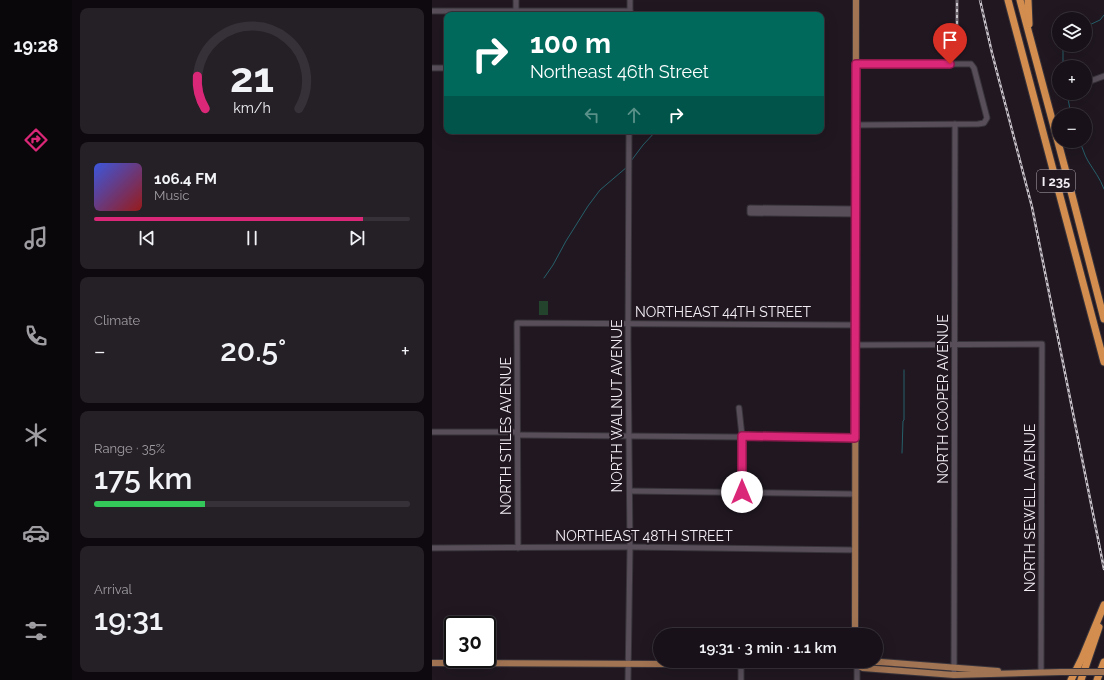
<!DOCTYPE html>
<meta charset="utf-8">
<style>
body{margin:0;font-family:Raleway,sans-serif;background:#251f26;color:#f1f3f6;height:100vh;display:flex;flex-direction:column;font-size:15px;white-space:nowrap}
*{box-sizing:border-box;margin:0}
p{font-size:13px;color:#9f9da2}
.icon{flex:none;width:22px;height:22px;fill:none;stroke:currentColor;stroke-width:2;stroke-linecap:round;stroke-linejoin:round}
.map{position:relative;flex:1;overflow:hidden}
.sheet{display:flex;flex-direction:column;gap:8px;padding:8px;background:#0d090e;width:360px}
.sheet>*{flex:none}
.guide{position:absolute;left:12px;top:12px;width:380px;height:122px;border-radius:8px;box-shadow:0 4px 16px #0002,0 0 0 1px #363138;background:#00695c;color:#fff;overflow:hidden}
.buttons{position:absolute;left:620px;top:12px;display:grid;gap:8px}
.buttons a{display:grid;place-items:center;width:40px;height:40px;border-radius:50%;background:#181119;box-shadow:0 4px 16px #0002,0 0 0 1px #363138;font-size:20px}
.speed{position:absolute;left:12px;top:616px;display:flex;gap:8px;font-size:20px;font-weight:700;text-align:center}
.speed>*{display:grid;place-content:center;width:52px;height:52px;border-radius:50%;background:#181119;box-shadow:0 4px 16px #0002,0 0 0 1px #363138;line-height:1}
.speed .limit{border:2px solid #111;border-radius:6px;background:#fff;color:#111}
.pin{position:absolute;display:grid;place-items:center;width:34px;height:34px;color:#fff;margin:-41px -17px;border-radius:50% 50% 50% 0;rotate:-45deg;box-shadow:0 0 4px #0007}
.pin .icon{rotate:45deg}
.me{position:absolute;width:44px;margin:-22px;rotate:0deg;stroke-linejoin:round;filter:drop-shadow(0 0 3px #0008)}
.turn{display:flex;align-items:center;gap:14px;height:84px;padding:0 20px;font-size:18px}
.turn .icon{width:52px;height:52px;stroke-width:2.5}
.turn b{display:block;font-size:28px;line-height:34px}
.lanes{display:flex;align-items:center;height:38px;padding:0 20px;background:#0003;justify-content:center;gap:20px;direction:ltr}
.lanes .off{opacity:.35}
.big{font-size:30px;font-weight:600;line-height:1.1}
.sheet .widget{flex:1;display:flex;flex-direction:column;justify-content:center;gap:6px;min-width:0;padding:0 14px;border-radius:8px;background:#251f26}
.sheet .dial{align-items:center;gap:0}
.dial svg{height:104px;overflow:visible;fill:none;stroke:#363138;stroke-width:7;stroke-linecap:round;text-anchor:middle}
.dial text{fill:#f1f3f6;stroke:none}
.song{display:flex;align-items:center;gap:12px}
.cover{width:48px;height:48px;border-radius:6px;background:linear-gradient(135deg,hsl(230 70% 55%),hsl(0 70% 35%))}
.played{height:4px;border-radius:2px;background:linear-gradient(90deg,#db2777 85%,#363138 85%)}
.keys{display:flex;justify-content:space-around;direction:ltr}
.heat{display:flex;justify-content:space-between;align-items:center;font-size:22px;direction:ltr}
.charge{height:6px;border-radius:3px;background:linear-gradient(90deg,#34c759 35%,#363138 0)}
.trip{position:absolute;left:221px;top:628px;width:230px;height:40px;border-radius:20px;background:#181119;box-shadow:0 4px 16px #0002,0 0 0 1px #363138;font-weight:600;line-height:40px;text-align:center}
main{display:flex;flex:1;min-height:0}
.tabs{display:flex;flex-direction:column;width:72px;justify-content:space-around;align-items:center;background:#0a070a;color:#9f9da2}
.tabs .icon{width:28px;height:28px}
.tabs .current{color:#db2777}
.tabs b{font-size:18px;color:#f1f3f6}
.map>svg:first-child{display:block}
.green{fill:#24432c}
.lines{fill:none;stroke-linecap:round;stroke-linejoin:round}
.stream{stroke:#26606a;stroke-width:1}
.minor-casing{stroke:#38333a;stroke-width:7}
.major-casing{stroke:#38333a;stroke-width:8}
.highway-casing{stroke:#38333a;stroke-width:9}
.minor{stroke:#574e59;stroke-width:5}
.major{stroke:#a17453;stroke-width:6}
.highway{stroke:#d28d4f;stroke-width:7}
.rail-casing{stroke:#cac4cb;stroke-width:2.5}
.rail{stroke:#201721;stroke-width:1;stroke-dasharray:3;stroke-linecap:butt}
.major-bridge-casing{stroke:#38333a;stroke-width:8;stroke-linecap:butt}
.major-bridge{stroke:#a17453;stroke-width:6}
.route-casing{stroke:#8e194d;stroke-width:10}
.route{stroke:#db2777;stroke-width:7}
.labels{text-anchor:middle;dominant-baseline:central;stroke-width:4;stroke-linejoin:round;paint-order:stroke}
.shield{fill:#201721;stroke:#b4adb5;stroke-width:1}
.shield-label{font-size:13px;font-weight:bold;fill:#f3edf4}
.street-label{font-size:14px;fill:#f3edf4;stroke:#201721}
</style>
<main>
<nav class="tabs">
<b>19:28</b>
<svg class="icon current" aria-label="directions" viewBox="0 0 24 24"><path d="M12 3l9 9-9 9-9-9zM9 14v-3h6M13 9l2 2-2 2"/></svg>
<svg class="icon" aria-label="music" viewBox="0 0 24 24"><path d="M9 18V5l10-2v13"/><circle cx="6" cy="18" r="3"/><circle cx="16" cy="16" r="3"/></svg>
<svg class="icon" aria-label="phone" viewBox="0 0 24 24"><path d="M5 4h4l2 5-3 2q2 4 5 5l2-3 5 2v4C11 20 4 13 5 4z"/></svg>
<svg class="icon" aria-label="climate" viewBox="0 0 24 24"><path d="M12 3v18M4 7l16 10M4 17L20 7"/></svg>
<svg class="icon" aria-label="car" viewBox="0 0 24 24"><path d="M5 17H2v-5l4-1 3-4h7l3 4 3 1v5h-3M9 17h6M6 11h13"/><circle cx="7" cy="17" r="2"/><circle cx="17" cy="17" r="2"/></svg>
<svg class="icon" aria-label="filters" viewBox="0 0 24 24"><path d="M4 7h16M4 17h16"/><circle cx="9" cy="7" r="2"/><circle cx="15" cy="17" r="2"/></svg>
</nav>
<section class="sheet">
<div class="widget dial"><svg viewBox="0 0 100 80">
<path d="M14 69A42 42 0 1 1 86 69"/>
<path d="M14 69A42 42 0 0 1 8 44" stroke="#db2777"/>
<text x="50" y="56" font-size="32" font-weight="700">21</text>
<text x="50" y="72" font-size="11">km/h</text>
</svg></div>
<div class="widget">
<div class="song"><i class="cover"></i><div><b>106.4 FM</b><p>Music</p></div></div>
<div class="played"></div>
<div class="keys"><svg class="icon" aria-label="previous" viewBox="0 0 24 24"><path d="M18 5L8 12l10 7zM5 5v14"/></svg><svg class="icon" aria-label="pause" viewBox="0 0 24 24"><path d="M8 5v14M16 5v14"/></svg><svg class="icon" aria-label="next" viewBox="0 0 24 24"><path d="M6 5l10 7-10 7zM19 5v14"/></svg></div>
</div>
<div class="widget"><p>Climate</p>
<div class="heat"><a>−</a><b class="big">20.5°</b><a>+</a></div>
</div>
<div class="widget"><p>Range · 35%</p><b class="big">175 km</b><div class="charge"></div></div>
<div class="widget"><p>Arrival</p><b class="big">19:31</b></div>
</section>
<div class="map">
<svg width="672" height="680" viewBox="0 0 672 680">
<rect width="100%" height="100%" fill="#201721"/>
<rect class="green" x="107" y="301" width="9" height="14"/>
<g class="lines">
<g class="stream">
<path d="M653 27 668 20 672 15"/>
<path d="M631 67V45"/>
<path d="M635 93 639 115"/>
<path d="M647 141C651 147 652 155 656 161 662 171 668 178 672 189"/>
<path d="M199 161 211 145 224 131"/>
<path d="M112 278 121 265 134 241 156 206 168 190 195 167"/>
<path d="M470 453 471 421 472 420V370"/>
</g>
<defs>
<g id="minor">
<path d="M84 0V15"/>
<path d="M198 0V15"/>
<path d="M0 11H198"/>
<path d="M424 64H539L542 68 555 118 552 123 546 124 424 125"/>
<path d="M0 68H15"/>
<path d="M653 83 672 76"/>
<path d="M424 209 318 208V213L424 214"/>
<path d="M424 345 610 344 609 672"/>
<path d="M307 408 310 436V492"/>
<path d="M0 432H85"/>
<path d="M85 435 423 438"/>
<path d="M198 491 423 494"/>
<path d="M0 548 198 547 423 550"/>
<path d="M86 548 85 323 423 325"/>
<path d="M522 671 523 124"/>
<path d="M196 680 198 547 196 342 197 131"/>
<path d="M309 680V664"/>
<path d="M425 680V665"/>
</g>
<g id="major">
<path d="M423 635 424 0"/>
<path d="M0 663 425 665 431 668 522 675 629 672"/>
<path d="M425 665 431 662H449L566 671"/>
</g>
<g id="highway">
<path d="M576 0 672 362"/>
<path d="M588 0 634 172 672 319"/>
<path d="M596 0 597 24"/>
<path d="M639 680 650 658 672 605"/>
<path d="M649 680 667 627"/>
<path d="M665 680 672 662"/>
</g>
</defs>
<use href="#minor" class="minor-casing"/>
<use href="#major" class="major-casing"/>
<use href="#highway" class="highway-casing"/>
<use href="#minor" class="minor"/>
<use href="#major" class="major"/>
<use href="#highway" class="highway"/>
<defs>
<g id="rail">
<path d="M525 0V31"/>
<path d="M548 0 560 53 600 207 672 569"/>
</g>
</defs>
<use href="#rail" class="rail-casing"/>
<use href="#rail" class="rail"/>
<defs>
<path id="major-bridge" d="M629 672H672"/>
</defs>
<use href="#major-bridge" class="major-bridge-casing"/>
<use href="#major-bridge" class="major-bridge"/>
</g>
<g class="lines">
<defs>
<path id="route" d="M310 492V436L423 438 424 64H518"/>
</defs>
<use href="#route" class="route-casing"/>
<use href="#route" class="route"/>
</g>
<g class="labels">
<rect class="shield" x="605" y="170" width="38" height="22" rx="3"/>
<g class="shield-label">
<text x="624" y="181">I 235</text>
</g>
<g class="street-label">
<text x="291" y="312">NORTHEAST 44TH STREET</text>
<text transform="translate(511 399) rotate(-90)">NORTH COOPER AVENUE</text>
<text transform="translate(185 406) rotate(-90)">NORTH WALNUT AVENUE</text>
<text transform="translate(74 436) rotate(-90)">NORTH STILES AVENUE</text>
<text transform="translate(598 508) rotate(-90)">NORTH SEWELL AVENUE</text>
<text x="212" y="536">NORTHEAST 48TH STREET</text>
</g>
</g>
</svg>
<div class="buttons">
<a><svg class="icon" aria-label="layers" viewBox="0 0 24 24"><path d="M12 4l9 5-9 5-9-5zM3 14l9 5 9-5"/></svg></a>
<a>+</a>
<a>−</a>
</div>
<div class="speed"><div class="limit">30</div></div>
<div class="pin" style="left:518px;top:64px;background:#d93025"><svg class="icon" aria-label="arrive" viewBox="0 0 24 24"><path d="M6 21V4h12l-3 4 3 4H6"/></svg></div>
<svg class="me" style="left:310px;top:492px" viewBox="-20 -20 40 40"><circle r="19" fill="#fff"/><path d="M0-13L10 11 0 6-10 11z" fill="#db2777"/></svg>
<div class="trip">19:31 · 3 min · 1.1 km</div>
<div class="guide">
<div class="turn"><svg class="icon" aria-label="right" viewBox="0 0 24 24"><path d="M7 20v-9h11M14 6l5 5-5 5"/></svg><div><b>100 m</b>Northeast 46th Street</div></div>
<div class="lanes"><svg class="icon off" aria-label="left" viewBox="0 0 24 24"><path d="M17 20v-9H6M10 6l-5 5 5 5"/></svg><svg class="icon off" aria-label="ahead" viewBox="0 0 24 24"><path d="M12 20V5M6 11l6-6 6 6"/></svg><svg class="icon" aria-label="right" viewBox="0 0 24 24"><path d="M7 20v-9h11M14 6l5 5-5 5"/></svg></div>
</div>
</div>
</main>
